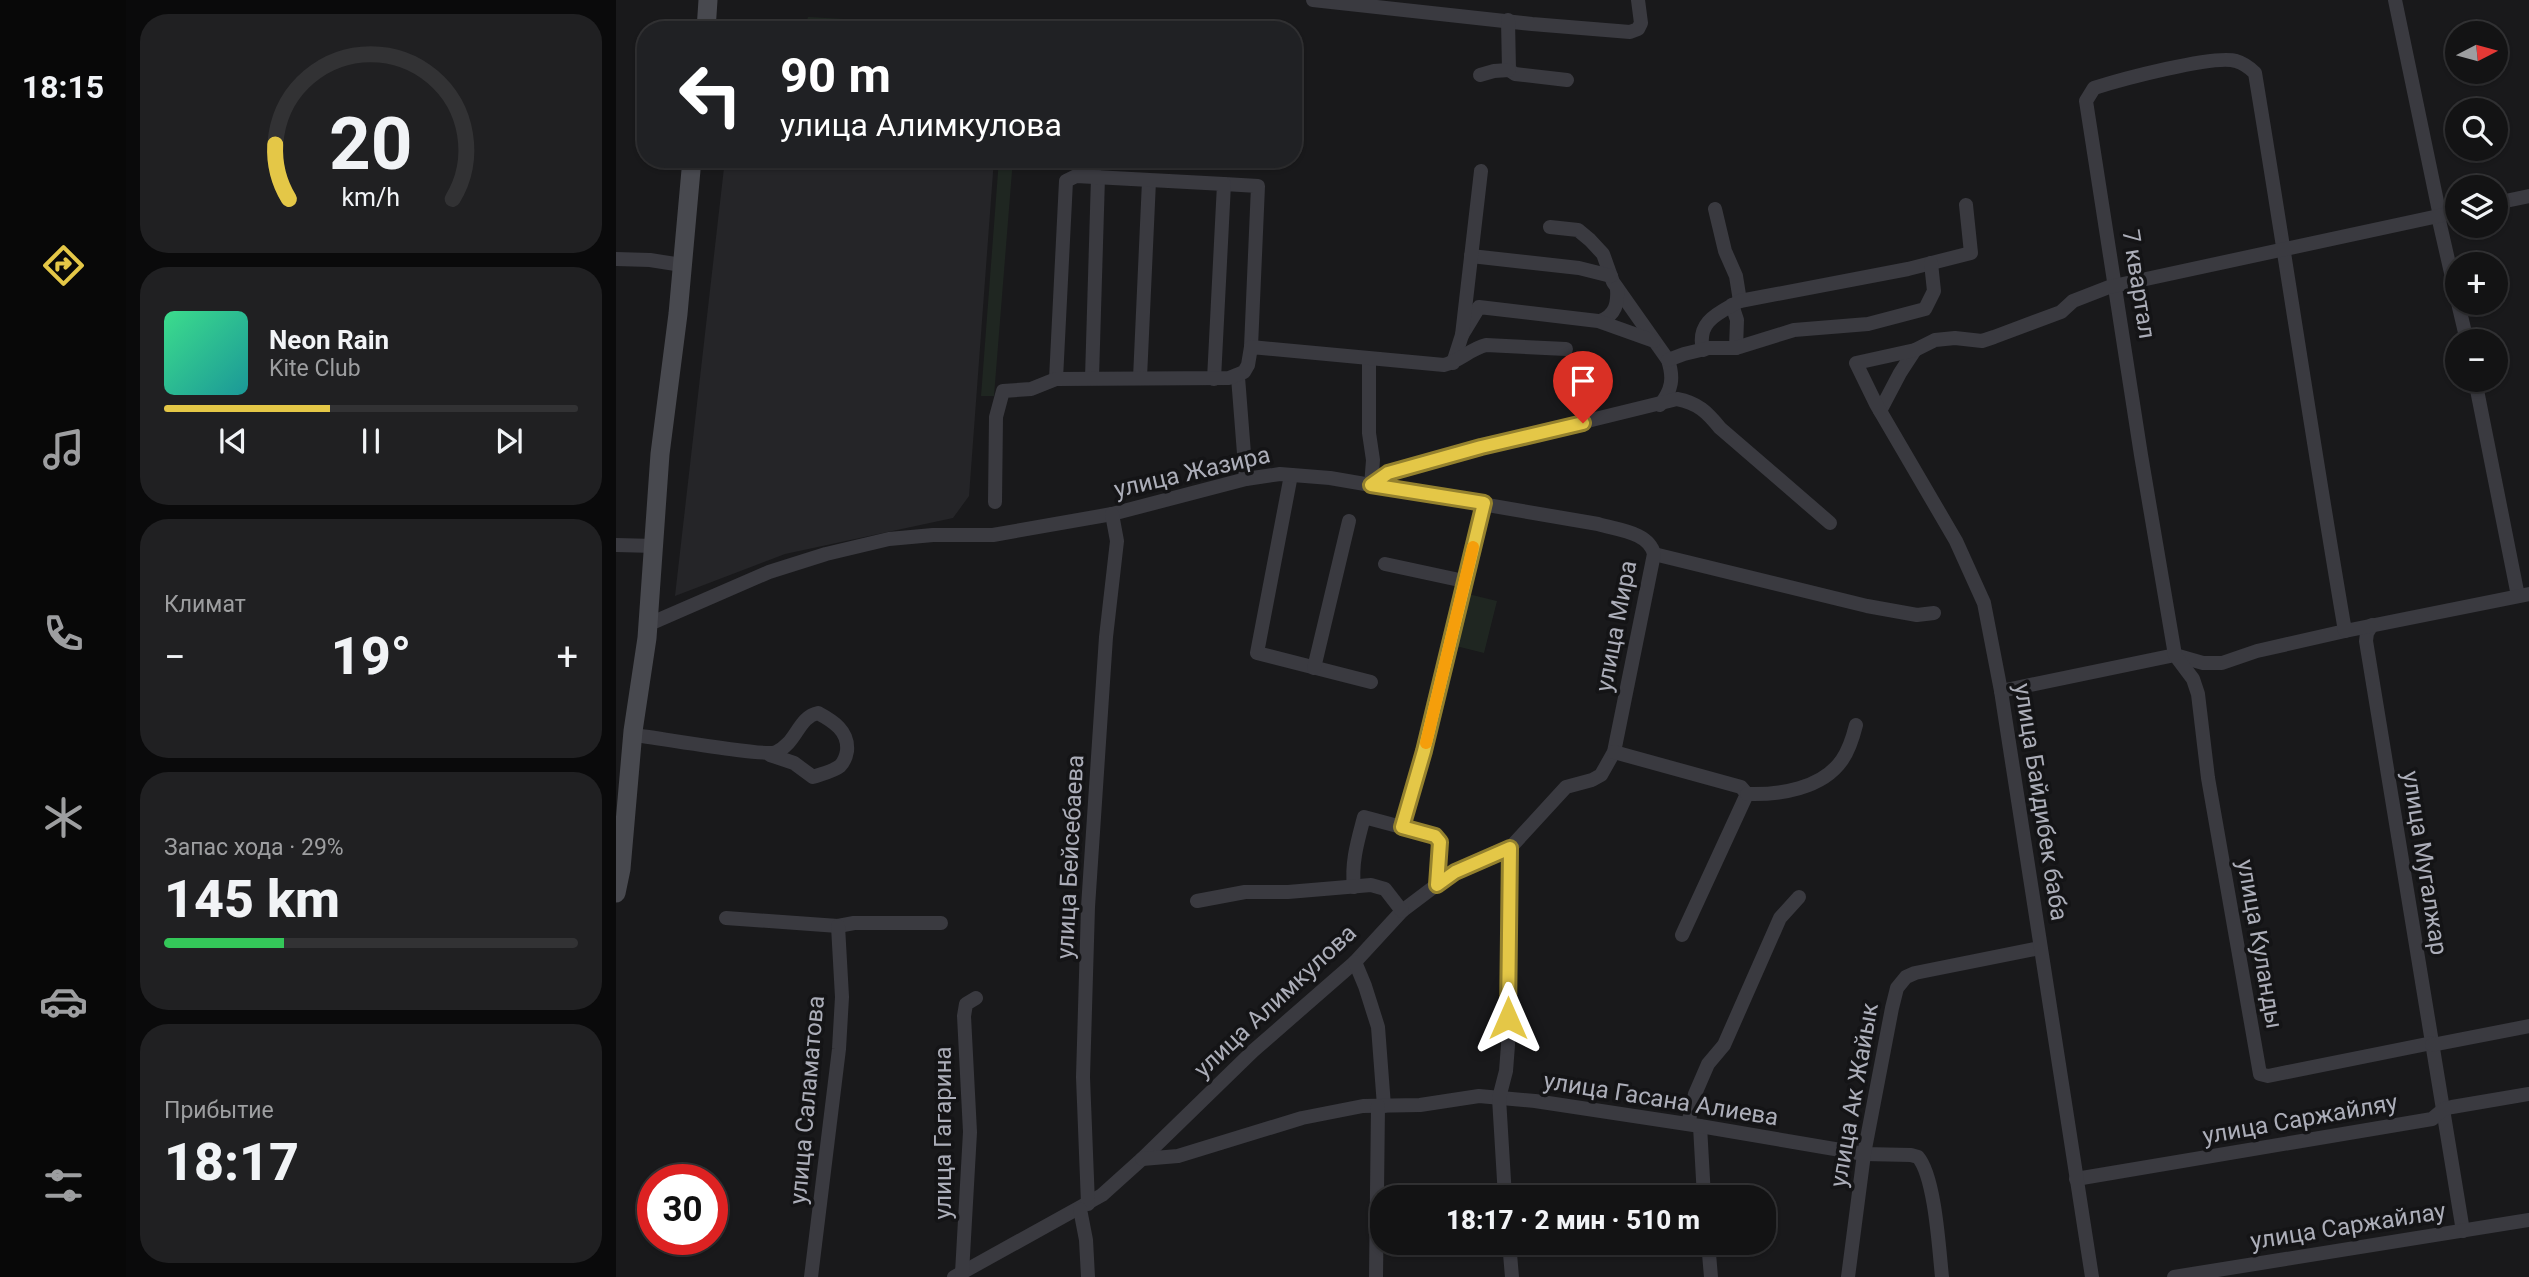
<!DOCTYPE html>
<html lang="ru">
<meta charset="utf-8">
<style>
body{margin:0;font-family:Roboto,sans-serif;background:#202022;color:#f1f3f6;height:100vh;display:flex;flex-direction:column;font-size:26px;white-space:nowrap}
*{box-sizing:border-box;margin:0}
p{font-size:23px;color:#9d9ea0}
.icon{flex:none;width:38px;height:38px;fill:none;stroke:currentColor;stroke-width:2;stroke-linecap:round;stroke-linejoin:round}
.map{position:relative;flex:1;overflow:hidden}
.sheet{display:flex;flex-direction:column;gap:14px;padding:14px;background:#0a0a0b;width:490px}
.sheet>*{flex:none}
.banner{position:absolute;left:21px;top:21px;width:665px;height:147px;border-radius:28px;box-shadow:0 2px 5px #0004,0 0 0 2px #323234;background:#202124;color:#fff;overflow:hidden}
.needle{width:46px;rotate:84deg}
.fabs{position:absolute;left:1829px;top:21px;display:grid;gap:14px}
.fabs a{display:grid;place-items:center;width:63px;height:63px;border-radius:50%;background:#131314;box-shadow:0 2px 5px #0004,0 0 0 2px #323234;font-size:35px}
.speed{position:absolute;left:21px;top:1164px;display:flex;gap:14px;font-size:35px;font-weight:700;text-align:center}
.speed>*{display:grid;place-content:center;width:91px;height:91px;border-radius:50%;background:#131314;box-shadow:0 2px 5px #0004,0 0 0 2px #323234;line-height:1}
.speed .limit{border:10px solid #d22;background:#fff;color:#111}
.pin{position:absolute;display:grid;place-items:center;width:60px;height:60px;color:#fff;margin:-72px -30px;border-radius:50% 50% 50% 0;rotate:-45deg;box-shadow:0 0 7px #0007}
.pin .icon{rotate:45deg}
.me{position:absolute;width:77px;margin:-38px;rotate:0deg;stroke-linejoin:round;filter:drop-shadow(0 0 5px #0008)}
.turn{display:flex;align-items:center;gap:24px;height:147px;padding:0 28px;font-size:32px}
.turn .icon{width:91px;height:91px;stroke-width:2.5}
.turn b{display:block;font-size:49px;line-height:60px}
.big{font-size:52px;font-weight:800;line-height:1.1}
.sheet .widget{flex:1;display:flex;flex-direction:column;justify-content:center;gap:10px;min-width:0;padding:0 24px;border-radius:28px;background:#202022}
.sheet .dial{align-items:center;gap:0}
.dial svg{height:182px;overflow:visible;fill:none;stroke:#323234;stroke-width:7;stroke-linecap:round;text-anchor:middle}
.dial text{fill:#f1f3f6;stroke:none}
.song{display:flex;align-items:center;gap:21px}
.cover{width:84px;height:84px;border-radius:10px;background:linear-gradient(135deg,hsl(150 70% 55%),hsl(180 70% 35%))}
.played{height:7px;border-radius:4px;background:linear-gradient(90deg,#e4c747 40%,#323234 40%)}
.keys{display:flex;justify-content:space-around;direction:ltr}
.heat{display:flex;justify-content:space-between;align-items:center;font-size:38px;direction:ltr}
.charge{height:10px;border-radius:5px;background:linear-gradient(90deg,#34c759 29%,#323234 0)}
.trip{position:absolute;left:754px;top:1185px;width:406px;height:70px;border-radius:28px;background:#131314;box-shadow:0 2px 5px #0004,0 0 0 2px #323234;font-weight:800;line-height:70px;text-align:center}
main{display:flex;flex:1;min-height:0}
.tabs{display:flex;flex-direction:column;width:126px;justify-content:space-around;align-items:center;background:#080808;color:#9d9ea0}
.tabs .icon{width:49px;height:49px}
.tabs .current{color:#e4c747}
.tabs b{font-size:32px;color:#f1f3f6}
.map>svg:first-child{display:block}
.built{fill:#252528}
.green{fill:#1f2621}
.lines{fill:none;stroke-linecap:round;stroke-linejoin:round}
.minor{stroke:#3a3a40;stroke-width:14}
.secondary{stroke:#48494f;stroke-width:19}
.route-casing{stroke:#94812e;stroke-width:18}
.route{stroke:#e4c747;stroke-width:12}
.slow{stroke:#f59e0b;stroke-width:12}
.labels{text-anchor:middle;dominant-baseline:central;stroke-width:7;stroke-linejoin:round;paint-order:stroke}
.street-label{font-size:24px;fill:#acaeb9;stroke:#141416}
</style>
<main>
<nav class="tabs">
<b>18:15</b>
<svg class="icon current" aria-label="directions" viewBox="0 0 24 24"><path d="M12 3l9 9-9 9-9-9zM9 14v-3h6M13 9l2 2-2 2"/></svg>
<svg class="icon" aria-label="music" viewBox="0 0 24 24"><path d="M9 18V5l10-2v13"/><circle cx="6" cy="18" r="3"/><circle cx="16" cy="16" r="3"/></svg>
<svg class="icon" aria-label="phone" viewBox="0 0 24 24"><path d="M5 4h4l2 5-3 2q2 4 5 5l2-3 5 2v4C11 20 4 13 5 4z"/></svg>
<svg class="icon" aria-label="climate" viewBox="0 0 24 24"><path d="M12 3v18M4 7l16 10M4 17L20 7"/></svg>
<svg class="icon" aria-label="car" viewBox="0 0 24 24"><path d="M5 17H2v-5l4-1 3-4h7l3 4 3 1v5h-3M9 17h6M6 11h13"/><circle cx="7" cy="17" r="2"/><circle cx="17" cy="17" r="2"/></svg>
<svg class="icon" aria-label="filters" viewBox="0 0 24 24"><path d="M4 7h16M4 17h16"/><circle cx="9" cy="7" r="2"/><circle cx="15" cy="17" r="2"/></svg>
</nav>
<section class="sheet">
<div class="widget dial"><svg viewBox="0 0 100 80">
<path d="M14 69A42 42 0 1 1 86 69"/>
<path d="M14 69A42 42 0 0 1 8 45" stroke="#e4c747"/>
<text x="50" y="56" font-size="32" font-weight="700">20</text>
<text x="50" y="72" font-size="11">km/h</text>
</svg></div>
<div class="widget">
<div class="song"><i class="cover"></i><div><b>Neon Rain</b><p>Kite Club</p></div></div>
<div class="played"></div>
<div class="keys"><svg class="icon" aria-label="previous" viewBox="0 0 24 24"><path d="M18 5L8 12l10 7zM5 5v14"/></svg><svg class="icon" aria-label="pause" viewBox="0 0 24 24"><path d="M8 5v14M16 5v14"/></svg><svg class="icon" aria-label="next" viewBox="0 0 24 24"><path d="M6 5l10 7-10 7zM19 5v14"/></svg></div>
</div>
<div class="widget"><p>Климат</p>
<div class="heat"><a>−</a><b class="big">19°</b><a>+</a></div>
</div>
<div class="widget"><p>Запас хода · 29%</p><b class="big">145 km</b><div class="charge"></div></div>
<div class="widget"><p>Прибытие</p><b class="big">18:17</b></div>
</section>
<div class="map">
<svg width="1913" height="1277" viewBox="0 0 1913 1277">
<rect width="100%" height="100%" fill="#19191b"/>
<path class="built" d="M109 159H378L353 496 337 518 169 554 59 596Z"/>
<g class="green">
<path d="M192 17 355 26 374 23 409 29 188 30Z"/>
<path d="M383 159H397L378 396H365Z"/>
<path d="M852 594 881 601 868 653 840 646Z"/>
</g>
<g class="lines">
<g class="minor">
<path d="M697 0 916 24 1014 32 1022 29 1025 23 1022 0"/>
<path d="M1779 0 1824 216"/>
<path d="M892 20 893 70 899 74 951 80"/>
<path d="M864 75 878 71 893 70"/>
<path d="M608 184 642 186 635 347"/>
<path d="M1880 203 1913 196"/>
<path d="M1099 209 1109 251 1120 276 1124 301"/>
<path d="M1822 216 1841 299"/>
<path d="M934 227 962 230 974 240 987 254 997 282 1052 360C1058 378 1056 390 1044 405"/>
<path d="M855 256 963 268 995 276"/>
<path d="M0 259 34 260 66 265"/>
<path d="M1842 303 1851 341"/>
<path d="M1116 305 1121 320 1120 348"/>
<path d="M984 321C1000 315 1002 303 1001 288"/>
<path d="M846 335 863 307 982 321 1038 341"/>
<path d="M1087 350C1080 321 1103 313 1124 301L1292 269 1355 253 1350 205"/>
<path d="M753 359V433L757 460 755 486"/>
<path d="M1052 360 1068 354 1093 348H1120L1178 330 1252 324 1309 309 1318 291 1315 263"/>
<path d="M837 363 846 335 865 171"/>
<path d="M622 377 630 479"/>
<path d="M476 378 482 177"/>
<path d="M524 378 533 181"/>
<path d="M440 379 450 181 460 176 608 184 598 379"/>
<path d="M1859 380 1902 596"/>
<path d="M1264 411 1284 373 1299 350"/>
<path d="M675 475 641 653 755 682"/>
<path d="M755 486 772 473 865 447 1061 399C1082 403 1091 412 1104 428L1214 523"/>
<path d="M379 502 380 417 387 391 415 389 440 379 613 378 628 372 632 365 635 347 828 365C844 361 854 349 870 345L950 349"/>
<path d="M0 545 39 546"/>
<path d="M1038 554 1251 606 1301 615 1318 613"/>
<path d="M769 564 848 581 868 504"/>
<path d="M31 625 153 572 210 554 273 539 317 535H377L496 514 630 479 664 474 714 478 982 524C1002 530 1033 532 1038 554L998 752 985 775 976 780 950 787 894 848 839 871 786 911 739 962 637 1051 526 1159 486 1195 338 1277"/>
<path d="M1756 625 1751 633 1750 641 1847 1231"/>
<path d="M698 668 733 521"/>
<path d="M1385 691 1559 655 1587 663H1606L1641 651 1729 631"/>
<path d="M17 735C39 737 149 757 160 752 181 743 182 717 202 713 217 721 233 731 231 751 230 757 228 762 224 766 218 771 205 774 197 777L178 763 154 755"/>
<path d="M998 752 1125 787 1131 794 1066 935"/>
<path d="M1131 794C1163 795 1206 789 1226 760 1233 750 1237 737 1240 725"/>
<path d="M786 827 808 751 848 581"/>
<path d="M738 887C735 862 742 840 748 817L819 836 824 842V847L821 885"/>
<path d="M581 901 629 892H672L755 885 769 889 786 911"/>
<path d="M110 918 222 926 238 923H325"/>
<path d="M739 962 749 986 762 1027 768 1106"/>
<path d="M1816 1043 1652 1076 1644 1074 1592 778 1582 694 1577 679 1559 655 1525 455 1470 101 1478 88C1503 80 1599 54 1620 61 1627 63 1634 68 1639 73 1670 259 1697 445 1729 631L1913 594"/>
<path d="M1816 1045 1913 1026"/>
<path d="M1072 1124 1079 1094 1092 1064 1108 1045 1164 918 1183 897"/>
<path d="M1084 1126 1088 1197"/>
<path d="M526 1159 562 1156 686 1118 747 1106 804 1105 863 1096 919 1101 1084 1126 1248 1154 1295 1155 1302 1157C1319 1177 1323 1249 1326 1277"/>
<path d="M1460 1179 1816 1119 1828 1109 1836 1107 1913 1094"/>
<path d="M889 1197 883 1098 890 1071 892 1045 894 848"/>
<path d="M472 1204 467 1077 472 907 490 637 501 541 496 514"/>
<path d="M464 1209 470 1240 472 1277"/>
<path d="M893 1242 896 1277"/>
<path d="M1092 1242 1095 1277"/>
<path d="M346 1273 354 1132 348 1016 350 1004 360 998"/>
<path d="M195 1277 223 1049 226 997 222 926"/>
<path d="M760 1277 762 1106"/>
<path d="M1232 1277 1248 1154 1276 1008 1281 988 1290 977 1299 973 1424 948"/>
<path d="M1476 1277 1385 691 1368 603 1340 541 1260 404 1240 363 1299 350 1319 340 1339 338 1366 341 1378 337 1445 312 1457 301 1493 287 1841 212"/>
<path d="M1558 1277 1913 1220"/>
</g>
<g class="secondary">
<path d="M90 30 92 0"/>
<path d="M0 893 5 869 17 731 31 638 44 454 62 314 76 159"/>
</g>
</g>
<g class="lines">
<defs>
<path id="route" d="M892 1018 894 848 839 872 821 885 824 842 819 836 786 827 808 751 868 503 755 485 772 473 865 447 967 423"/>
</defs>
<use href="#route" class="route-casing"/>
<use href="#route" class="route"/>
<path class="slow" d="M810 743 857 547"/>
</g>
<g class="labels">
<g class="street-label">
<text transform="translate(1523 284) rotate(81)">7 квартал</text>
<text transform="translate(576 472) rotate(-13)">улица Жазира</text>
<text transform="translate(1000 626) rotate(-79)">улица Мира</text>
<text transform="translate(1425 802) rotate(81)">улица Байдибек баба</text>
<text transform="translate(454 857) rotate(-87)">улица Бейсебаева</text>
<text transform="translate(1809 863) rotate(81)">улица Мугалжар</text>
<text transform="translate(1644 944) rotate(80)">улица Куланды</text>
<text transform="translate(659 1001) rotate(-43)">улица Алимкулова</text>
<text transform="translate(1238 1095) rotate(-80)">улица Ак Жайык</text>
<text transform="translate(1045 1099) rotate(9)">улица Гасана Алиева</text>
<text transform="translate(191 1100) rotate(-85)">улица Саламатова</text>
<text transform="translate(1684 1119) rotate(-10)">улица Саржайляу</text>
<text transform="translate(327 1133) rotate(-90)">улица Гагарина</text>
<text transform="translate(1732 1226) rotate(-9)">улица Саржайлау</text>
</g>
</g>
</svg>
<div class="fabs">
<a><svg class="needle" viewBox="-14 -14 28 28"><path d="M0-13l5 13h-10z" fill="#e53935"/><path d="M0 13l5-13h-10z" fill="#9d9ea0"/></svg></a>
<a><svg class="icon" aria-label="search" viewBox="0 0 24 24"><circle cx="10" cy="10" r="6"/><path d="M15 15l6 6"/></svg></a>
<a><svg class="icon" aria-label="layers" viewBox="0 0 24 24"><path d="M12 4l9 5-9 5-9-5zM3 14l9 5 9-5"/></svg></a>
<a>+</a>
<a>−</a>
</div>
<div class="speed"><div class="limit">30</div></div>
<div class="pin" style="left:967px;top:423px;background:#d93025"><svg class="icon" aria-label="arrive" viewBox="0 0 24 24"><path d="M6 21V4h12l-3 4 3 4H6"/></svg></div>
<svg class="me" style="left:892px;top:1018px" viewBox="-20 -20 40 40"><path d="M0-17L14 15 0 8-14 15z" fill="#e4c747" stroke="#fff" stroke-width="4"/></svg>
<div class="trip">18:17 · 2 мин · 510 m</div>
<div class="banner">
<div class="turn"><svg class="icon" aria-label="left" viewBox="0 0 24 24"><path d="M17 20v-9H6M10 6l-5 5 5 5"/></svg><div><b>90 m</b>улица Алимкулова</div></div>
</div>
</div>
</main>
